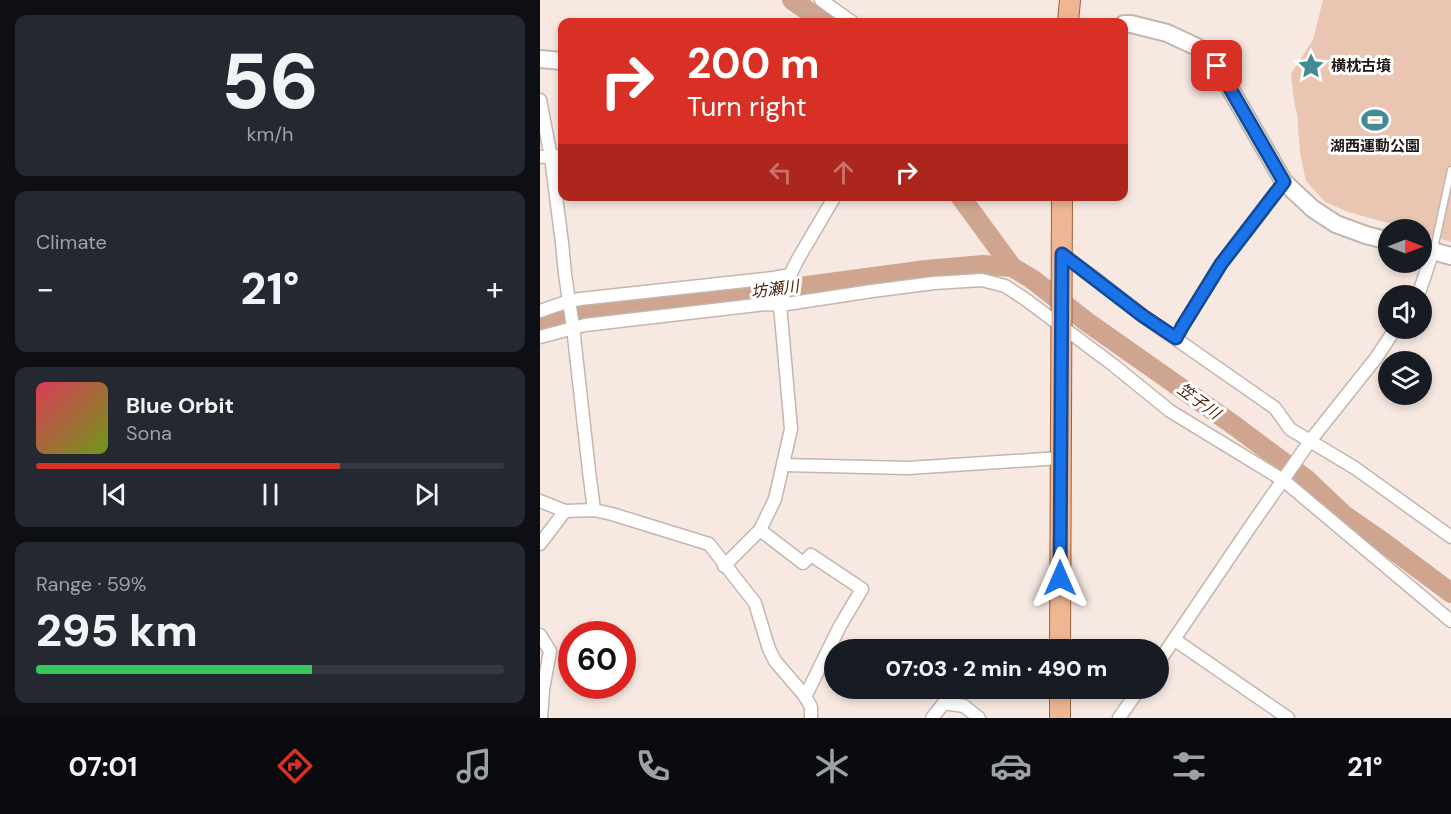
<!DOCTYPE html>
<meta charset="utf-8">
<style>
body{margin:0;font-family:"DM Sans","Noto Sans JP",sans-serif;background:#242831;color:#f1f3f6;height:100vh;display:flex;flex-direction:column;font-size:22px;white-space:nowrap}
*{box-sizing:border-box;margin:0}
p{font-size:20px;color:#9ea1a6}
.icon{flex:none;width:33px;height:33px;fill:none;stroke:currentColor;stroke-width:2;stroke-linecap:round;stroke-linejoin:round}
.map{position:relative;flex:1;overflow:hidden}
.drawer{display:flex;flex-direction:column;gap:15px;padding:15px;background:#0d0f14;width:540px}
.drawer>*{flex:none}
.banner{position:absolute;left:18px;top:18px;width:570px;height:183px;border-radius:12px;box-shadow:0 3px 9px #0003;background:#d93025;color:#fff;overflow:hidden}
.needle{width:39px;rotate:90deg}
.tools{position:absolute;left:838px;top:219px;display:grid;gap:12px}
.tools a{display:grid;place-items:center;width:54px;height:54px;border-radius:50%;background:#171b24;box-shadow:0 3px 9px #0003;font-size:30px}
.speed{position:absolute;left:18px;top:621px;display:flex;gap:12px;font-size:30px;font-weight:700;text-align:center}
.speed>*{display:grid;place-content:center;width:78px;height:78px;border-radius:50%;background:#171b24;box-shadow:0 3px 9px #0003;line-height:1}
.speed .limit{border:9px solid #d22;background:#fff;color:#111}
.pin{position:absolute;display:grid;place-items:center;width:51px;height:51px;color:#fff;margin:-26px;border-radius:12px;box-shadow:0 3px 9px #0006}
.me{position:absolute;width:66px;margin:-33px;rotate:0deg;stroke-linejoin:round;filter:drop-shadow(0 0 4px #0008)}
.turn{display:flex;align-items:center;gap:21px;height:126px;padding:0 30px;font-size:27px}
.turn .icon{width:78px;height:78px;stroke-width:2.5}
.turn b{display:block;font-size:42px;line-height:51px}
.lanes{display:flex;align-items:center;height:57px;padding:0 30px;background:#0003;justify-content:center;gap:30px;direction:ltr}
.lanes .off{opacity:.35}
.big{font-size:45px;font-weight:800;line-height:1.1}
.drawer .card{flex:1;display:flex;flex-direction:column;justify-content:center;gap:9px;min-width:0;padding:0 21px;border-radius:12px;background:#242831}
.drawer .dial{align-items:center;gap:0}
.dial b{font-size:78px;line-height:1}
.song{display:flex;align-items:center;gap:18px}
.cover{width:72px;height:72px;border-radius:9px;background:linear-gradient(135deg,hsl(350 70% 55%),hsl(80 70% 35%))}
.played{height:6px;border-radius:3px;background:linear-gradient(90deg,#d93025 65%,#363941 65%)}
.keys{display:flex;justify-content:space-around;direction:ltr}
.heat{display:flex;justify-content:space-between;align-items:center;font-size:33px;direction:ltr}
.charge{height:9px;border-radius:4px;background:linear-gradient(90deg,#34c759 59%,#363941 0)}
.trip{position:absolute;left:284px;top:639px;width:345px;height:60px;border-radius:30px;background:#171b24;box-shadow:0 3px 9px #0003;font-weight:800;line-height:60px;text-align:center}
.menu{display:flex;height:96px;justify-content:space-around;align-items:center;background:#090b0e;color:#9ea1a6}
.menu .icon{width:42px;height:42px}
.menu .current{color:#d93025}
.menu b{font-size:27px;color:#f1f3f6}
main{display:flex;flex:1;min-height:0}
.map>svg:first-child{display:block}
.green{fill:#eac5b1}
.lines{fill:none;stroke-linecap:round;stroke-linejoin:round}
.river{stroke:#cfa58f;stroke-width:20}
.lane-casing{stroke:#c3b6af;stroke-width:9}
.street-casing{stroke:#c3b6af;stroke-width:15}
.secondary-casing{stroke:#c3b6af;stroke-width:20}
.primary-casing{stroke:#9f6039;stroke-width:22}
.lane{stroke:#fff;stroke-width:6}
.street{stroke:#fff;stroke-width:12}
.secondary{stroke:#fff;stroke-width:16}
.primary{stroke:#efb694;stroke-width:20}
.route-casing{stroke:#114b97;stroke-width:15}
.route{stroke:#1a73e8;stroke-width:10}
.labels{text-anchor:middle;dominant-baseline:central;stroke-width:6;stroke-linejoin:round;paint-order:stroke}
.poi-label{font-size:15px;font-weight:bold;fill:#1f1a17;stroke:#fff;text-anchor:start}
.water-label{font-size:16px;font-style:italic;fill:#461f04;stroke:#fff}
</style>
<main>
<section class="drawer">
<div class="card dial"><b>56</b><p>km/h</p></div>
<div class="card"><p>Climate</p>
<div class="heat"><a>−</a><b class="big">21°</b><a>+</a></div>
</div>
<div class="card">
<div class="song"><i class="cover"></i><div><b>Blue Orbit</b><p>Sona</p></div></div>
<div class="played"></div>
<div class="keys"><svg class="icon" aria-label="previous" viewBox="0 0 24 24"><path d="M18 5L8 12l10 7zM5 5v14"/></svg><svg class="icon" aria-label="pause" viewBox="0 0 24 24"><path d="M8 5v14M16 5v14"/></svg><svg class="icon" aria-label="next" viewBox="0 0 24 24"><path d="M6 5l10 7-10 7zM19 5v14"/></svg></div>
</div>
<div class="card"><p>Range · 59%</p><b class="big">295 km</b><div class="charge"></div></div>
</section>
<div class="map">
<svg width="911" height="718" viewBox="0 0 911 718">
<rect width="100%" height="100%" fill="#f7e9e2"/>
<path class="green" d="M783 0H911V242L882 233V230L870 229 808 212 785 202 766 181 760 153 757 114 754 101 751 74 773 40Z"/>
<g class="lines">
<g class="river">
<path d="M252 0 284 22"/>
<path d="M420 196 472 267 492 279 547 322 695 426 766 479 804 515 843 542 911 593"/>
<path d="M0 326 40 313 74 309 237 290 386 270 443 265 472 267"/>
</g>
<defs>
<path id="lane" d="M894 249 911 170"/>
<g id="street">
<path d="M281 0 312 22"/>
<path d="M0 100 11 157 22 243 25 274 33 327 49 471 54 510"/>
<path d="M0 157 22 156"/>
<path d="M522 254 552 276 603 316 735 408 750 429 815 468 911 537"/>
<path d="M878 296 893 251"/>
<path d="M0 311 29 301 40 299 233 278 250 275"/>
<path d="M0 337 45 325 225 304 240 305 332 291 394 283 442 280 465 286 485 299 572 364 630 411 743 480 911 621"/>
<path d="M637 338 642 327 681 264 744 182"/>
<path d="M244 465 368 468 520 458"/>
<path d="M0 501 25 511 54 510 72 514 169 544 215 603 229 649 235 661 265 696 271 707V718"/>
<path d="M220 530 263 563 271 555 322 589 300 626 265 697"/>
<path d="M0 544 25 511"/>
<path d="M184 566 220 530 235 499 251 429 240 305 250 275 258 259 295 196"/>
<path d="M0 635 10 651 3 690 1 718"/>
<path d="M635 640 748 718"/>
<path d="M618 663 708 530 770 441 836 358 856 328"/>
<path d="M392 718 404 703 424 706 439 718"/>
<path d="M579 718 600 688"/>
</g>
<g id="secondary">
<path d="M584 24H591L627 33 657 47 677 66 744 182 773 209 796 224 826 235 849 241"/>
<path d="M0 59 22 61"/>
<path d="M882 248 911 256"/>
</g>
<g id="primary">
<path d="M528 22 530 0"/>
<path d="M520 650 522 196"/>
<path d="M520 718V688"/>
</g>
</defs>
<use href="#lane" class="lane-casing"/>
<use href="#street" class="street-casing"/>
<use href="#secondary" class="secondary-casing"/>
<use href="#primary" class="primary-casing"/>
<use href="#lane" class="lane"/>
<use href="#street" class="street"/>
<use href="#secondary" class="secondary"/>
<use href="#primary" class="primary"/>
</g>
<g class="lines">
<defs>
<path id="route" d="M520 578 522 254 603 316 636 338 642 327 681 264 744 182 677 66"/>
</defs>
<use href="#route" class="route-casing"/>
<use href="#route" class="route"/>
</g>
<defs>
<symbol id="sight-bare" viewBox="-9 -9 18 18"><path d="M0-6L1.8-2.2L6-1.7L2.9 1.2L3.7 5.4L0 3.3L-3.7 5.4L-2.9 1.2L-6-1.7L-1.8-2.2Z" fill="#448a95" stroke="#fff" stroke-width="2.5" paint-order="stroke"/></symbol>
<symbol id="stadium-bare" viewBox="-9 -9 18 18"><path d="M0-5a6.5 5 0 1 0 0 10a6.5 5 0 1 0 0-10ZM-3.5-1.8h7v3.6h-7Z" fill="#448a95" stroke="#fff" stroke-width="2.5" paint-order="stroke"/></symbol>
</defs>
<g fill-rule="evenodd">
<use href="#sight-bare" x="752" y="47" width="38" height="38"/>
<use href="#stadium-bare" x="816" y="101" width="38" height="38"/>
</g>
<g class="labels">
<g class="poi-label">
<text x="791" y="66">横枕古墳</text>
<text x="835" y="146" text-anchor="middle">湖西運動公園</text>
</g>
<g class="water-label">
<text transform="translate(235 289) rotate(-7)">坊瀬川</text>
<text transform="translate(659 401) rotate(36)">笠子川</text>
</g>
</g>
</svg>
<div class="tools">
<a><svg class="needle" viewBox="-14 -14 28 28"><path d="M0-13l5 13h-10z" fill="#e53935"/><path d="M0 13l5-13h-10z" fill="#9ea1a6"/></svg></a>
<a><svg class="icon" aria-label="sound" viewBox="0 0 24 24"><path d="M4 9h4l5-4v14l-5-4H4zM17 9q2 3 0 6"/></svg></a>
<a><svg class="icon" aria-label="layers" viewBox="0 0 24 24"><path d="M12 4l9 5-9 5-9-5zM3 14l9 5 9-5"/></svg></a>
</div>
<div class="speed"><div class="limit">60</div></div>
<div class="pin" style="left:677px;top:66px;background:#d93025"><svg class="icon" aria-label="arrive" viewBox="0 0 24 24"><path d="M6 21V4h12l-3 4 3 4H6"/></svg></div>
<svg class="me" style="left:520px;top:578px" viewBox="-20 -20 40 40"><path d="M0-17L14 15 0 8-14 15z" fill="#1a73e8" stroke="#fff" stroke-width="4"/></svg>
<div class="trip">07:03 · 2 min · 490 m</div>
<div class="banner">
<div class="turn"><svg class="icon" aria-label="right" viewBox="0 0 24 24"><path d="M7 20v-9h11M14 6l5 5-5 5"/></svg><div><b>200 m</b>Turn right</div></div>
<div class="lanes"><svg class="icon off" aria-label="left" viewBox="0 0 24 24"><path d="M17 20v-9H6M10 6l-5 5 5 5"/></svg><svg class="icon off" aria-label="ahead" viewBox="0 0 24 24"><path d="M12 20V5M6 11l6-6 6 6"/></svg><svg class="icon" aria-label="right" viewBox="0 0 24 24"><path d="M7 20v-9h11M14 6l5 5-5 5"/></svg></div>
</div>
</div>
</main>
<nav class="menu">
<b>07:01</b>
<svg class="icon current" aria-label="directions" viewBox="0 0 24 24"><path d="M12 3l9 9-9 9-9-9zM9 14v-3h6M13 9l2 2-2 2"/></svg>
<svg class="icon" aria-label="music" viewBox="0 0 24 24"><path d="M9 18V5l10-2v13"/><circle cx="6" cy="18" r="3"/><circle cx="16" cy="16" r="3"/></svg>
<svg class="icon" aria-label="phone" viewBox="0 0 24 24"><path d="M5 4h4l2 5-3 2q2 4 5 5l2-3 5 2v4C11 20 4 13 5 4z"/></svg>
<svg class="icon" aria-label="climate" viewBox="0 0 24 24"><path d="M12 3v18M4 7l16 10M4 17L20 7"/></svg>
<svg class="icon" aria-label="car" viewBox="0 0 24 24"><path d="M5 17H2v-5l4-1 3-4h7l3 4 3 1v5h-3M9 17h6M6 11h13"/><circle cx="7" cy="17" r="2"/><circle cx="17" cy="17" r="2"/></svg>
<svg class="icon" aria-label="filters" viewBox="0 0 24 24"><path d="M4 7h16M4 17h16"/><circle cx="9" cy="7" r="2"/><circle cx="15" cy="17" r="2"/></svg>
<b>21°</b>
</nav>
